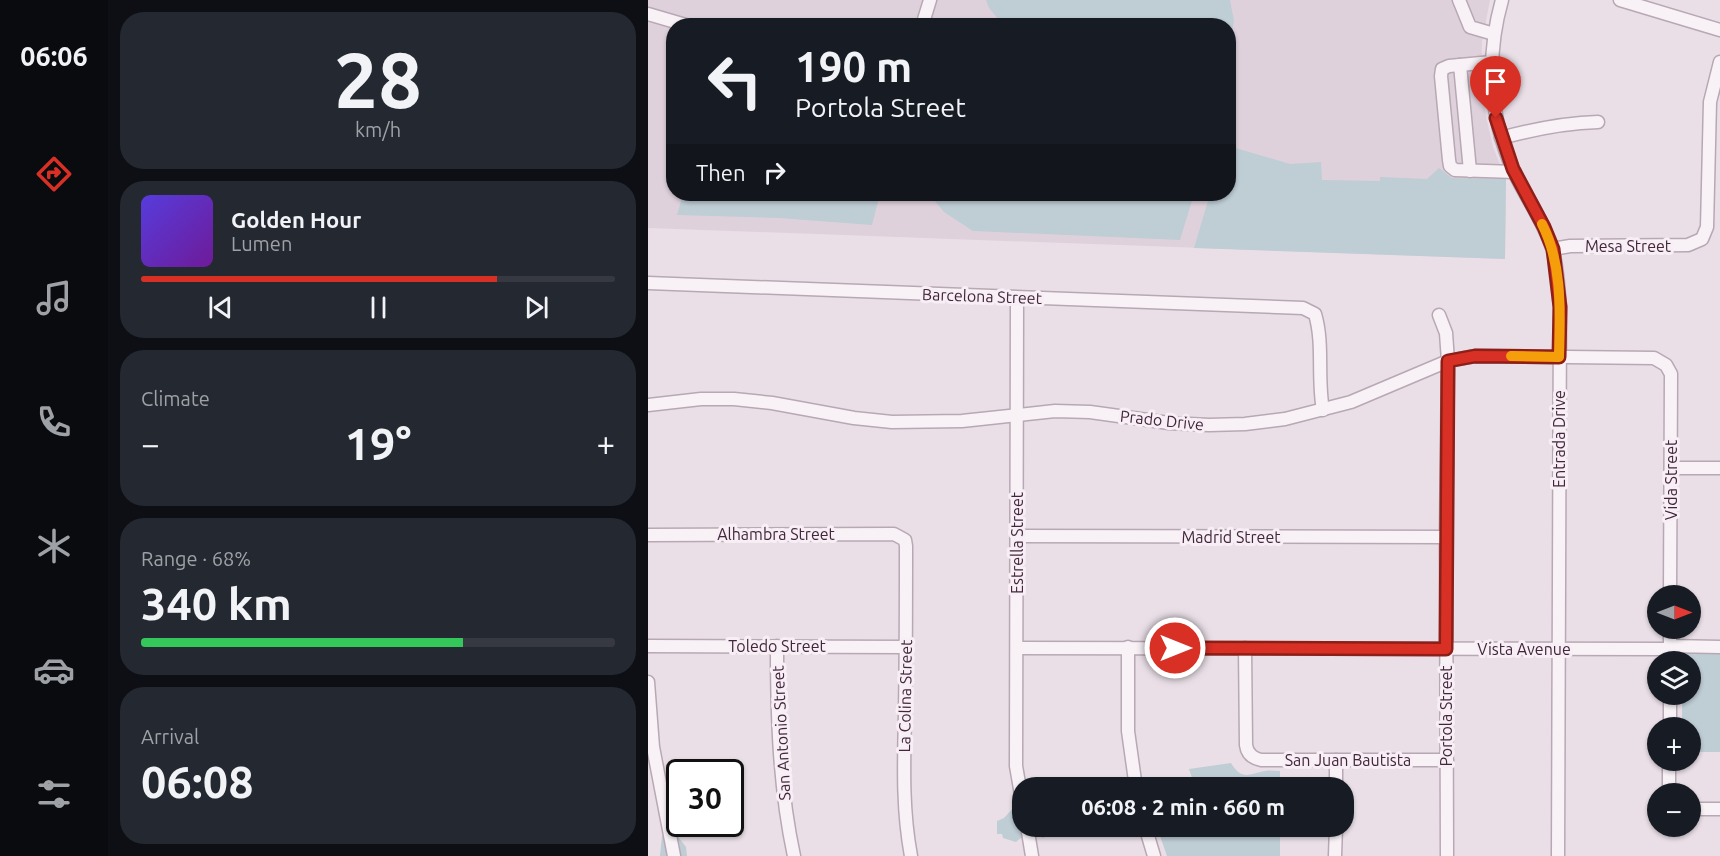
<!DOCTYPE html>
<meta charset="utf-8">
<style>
body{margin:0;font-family:Ubuntu,sans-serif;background:#242831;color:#f1f3f6;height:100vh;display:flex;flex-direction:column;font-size:22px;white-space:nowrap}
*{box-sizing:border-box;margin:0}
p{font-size:20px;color:#9ea1a6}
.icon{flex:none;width:33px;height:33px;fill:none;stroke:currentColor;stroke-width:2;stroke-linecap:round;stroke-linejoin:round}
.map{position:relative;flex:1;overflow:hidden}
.details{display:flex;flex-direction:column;gap:12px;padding:12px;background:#0d0f14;width:540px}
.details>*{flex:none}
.top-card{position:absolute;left:18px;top:18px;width:570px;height:183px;border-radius:24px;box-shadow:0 2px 4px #0004;background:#171b24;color:#f1f3f6;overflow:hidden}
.needle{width:39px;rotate:90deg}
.fabs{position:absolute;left:999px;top:585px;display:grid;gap:12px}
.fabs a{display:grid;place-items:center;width:54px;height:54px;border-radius:50%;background:#171b24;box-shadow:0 2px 4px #0004;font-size:30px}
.speed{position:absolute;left:18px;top:759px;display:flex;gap:12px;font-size:30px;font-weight:700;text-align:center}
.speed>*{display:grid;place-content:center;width:78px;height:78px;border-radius:50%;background:#171b24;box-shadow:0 2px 4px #0004;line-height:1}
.speed .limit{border:3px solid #111;border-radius:9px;background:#fff;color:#111}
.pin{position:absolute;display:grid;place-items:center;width:51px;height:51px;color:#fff;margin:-62px -26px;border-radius:50% 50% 50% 0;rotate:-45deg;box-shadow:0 0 6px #0007}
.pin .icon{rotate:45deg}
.me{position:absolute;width:66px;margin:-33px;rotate:90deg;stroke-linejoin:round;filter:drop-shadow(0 0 4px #0008)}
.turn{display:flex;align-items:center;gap:21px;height:126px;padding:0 30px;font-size:27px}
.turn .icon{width:78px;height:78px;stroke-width:2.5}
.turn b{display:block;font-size:42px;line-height:51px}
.then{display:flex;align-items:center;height:57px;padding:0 30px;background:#0003;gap:12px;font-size:22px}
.big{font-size:45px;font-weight:600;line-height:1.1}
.details .tile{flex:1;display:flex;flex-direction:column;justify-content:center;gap:9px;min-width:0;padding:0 21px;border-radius:24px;background:#242831}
.details .dial{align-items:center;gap:0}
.dial b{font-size:78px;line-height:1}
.song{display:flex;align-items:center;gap:18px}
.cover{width:72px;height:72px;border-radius:9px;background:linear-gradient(135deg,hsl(250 70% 55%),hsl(280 70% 35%))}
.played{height:6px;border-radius:3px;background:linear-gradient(90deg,#d93025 75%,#363941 75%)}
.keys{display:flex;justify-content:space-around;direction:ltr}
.heat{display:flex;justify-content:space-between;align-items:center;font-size:33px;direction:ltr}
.charge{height:9px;border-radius:4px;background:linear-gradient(90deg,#34c759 68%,#363941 0)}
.trip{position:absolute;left:364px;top:777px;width:342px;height:60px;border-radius:24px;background:#171b24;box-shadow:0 2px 4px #0004;font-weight:600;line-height:60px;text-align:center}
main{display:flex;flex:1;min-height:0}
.menu{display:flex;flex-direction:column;width:108px;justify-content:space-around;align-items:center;background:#090b0e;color:#9ea1a6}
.menu .icon{width:42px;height:42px}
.menu .active{color:#d93025}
.menu b{font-size:27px;color:#f1f3f6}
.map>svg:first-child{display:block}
.built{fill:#dfd1dc;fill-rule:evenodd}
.green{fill:#bfcdd5}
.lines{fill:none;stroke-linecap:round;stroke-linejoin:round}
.minor-casing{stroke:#b8a8b4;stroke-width:15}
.minor{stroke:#f8f2f6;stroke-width:12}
.route-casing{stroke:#8d1f18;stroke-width:15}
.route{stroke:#d93025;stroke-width:10}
.slow{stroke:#f59e0b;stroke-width:10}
.labels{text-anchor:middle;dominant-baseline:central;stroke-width:6;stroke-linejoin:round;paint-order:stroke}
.street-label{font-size:16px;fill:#43263c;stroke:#f7eff5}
</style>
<main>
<nav class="menu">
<b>06:06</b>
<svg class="icon active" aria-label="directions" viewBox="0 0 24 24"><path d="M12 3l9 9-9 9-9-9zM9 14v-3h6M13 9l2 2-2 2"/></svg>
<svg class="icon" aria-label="music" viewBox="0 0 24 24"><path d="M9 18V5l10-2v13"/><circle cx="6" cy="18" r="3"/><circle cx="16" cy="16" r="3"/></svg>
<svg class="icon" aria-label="phone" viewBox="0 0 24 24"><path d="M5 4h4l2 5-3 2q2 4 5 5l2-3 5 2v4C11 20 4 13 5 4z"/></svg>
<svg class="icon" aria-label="climate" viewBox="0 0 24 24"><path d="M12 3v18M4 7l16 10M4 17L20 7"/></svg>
<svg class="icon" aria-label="car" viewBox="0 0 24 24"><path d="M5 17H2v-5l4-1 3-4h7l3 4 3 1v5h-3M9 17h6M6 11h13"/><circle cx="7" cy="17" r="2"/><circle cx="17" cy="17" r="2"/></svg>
<svg class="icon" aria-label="filters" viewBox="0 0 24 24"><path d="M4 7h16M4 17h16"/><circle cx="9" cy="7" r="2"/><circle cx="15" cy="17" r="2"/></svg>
</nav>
<section class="details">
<div class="tile dial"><b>28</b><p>km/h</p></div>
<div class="tile">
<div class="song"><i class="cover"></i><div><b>Golden Hour</b><p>Lumen</p></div></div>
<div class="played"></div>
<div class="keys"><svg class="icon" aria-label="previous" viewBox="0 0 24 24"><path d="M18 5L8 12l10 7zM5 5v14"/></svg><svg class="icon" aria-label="pause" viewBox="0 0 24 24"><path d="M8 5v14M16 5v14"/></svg><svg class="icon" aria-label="next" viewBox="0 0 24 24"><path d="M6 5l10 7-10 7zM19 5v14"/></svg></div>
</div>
<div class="tile"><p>Climate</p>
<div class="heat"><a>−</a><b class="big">19°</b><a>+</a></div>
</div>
<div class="tile"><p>Range · 68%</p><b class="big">340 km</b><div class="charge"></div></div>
<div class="tile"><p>Arrival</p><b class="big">06:08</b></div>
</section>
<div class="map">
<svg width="1072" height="856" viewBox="0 0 1072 856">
<rect width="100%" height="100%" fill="#eadfe7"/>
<path class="built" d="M0 0H842L834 42 833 80 838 116 845 147 858 179 857 259 0 228ZM26 26H580V194H26Z"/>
<g class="green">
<path d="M338 0H582L586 21 581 45 580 26 355 25 341 8Z"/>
<path d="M581 146 642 164 673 162 674 180 732 181V177L779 179 791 168 804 178 858 179 857 259 546 248 562 194H580Z"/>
<path d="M35 194H232L224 225 131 218 29 215Z"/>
<path d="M281 194H546L532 240 325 231 296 212Z"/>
<path d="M1034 652H1072V752H1043L1042 728H1034V695L1042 694V662L1034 661Z"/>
<path d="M583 763C594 781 601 774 617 771 621 770 627 771 632 771V787H547L541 769Z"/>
<path d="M367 806 375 808V826L405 827V832L395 838C385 833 376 834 368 842L355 838 354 834H349V821L356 818Z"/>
<path d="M509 827H632V856H519Z"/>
<path d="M28 834 38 847 39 856H12L14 836Z"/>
</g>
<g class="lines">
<defs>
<g id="minor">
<path d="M811 0 822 27 846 34"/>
<path d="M854 0C838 56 841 116 865 170 877 196 895 220 904 248 910 267 910 288 912 307L910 856"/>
<path d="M972 0 1072 30"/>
<path d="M0 14 41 26"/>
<path d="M274 26 282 0"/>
<path d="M844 62 801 66 794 69 793 76 801 160 802 166 807 170 867 172"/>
<path d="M812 65 822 171"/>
<path d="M853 138C886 129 916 123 950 122"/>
<path d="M905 249 922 246 1040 245 1054 239 1059 227 1062 102 1072 62"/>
<path d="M0 283 655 308 667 314C676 344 669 378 675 410"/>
<path d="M369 298 368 766 375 806"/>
<path d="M791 315 798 333 800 361 798 537 799 856"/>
<path d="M0 405 53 399H86L124 403 206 418 244 422 314 421 407 411 442 412 521 423 561 425 597 424 637 419 703 402 800 361 827 356 1006 358 1018 365 1023 374 1022 596"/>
<path d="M1023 468H1072"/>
<path d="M0 535 246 534 257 540 258 546C258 602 258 657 257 713 256 762 254 808 263 856"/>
<path d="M369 536 798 537"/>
<path d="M0 646 258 647"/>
<path d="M129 646C129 717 131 786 146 856"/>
<path d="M1022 646 1072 647"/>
<path d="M480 647V731L488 788"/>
<path d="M369 648 1022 649"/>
<path d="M597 648 598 745C599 753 604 758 613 760H799"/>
<path d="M1022 662V628"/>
<path d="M0 682 5 747 26 856"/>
<path d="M1022 728V694"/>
<path d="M688 788V760"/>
<path d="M1021 794V760"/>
<path d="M1042 809H1072"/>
<path d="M379 826 384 856"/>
<path d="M497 826 506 856"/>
<path d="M687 856 688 826"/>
</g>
</defs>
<use href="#minor" class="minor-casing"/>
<use href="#minor" class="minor"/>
</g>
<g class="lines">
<defs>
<path id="route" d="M527 648 798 649 800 361 827 356 911 357 912 307 905 249 896 227 865 169 848 118"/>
</defs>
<use href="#route" class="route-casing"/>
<use href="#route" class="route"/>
<path class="slow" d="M863 356 911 357C912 313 915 265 894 224"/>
</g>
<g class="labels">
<g class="street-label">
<text x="980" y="246">Mesa Street</text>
<text transform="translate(334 296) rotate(2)">Barcelona Street</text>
<text transform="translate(514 420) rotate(6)">Prado Drive</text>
<text transform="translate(911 439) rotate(-90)">Entrada Drive</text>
<text transform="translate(1023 480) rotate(-90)">Vida Street</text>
<text x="128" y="534">Alhambra Street</text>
<text x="583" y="537">Madrid Street</text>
<text transform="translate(369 543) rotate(-90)">Estrella Street</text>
<text x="129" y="646">Toledo Street</text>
<text x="876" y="649">Vista Avenue</text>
<text transform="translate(257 696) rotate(-89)">La Colina Street</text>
<text transform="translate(798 716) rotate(-90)">Portola Street</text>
<text transform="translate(133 733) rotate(-93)">San Antonio Street</text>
<text x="700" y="760">San Juan Bautista</text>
</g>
</g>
</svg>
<div class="fabs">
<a><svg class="needle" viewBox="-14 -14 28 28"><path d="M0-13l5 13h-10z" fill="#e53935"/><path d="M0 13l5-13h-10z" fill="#9ea1a6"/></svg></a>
<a><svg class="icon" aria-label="layers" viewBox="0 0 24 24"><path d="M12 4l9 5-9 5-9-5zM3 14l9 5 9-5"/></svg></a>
<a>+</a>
<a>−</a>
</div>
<div class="speed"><div class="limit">30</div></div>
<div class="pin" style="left:848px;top:118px;background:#d93025"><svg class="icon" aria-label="arrive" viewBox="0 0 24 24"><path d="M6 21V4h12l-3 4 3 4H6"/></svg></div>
<svg class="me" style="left:527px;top:648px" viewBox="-20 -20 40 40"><circle r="17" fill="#d93025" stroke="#fff" stroke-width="3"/><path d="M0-11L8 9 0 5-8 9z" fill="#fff"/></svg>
<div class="trip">06:08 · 2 min · 660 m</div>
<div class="top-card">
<div class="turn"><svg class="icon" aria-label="left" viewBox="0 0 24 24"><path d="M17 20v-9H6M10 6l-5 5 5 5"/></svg><div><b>190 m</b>Portola Street</div></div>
<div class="then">Then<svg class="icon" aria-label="right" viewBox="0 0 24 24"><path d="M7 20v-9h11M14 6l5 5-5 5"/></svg></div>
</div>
</div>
</main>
